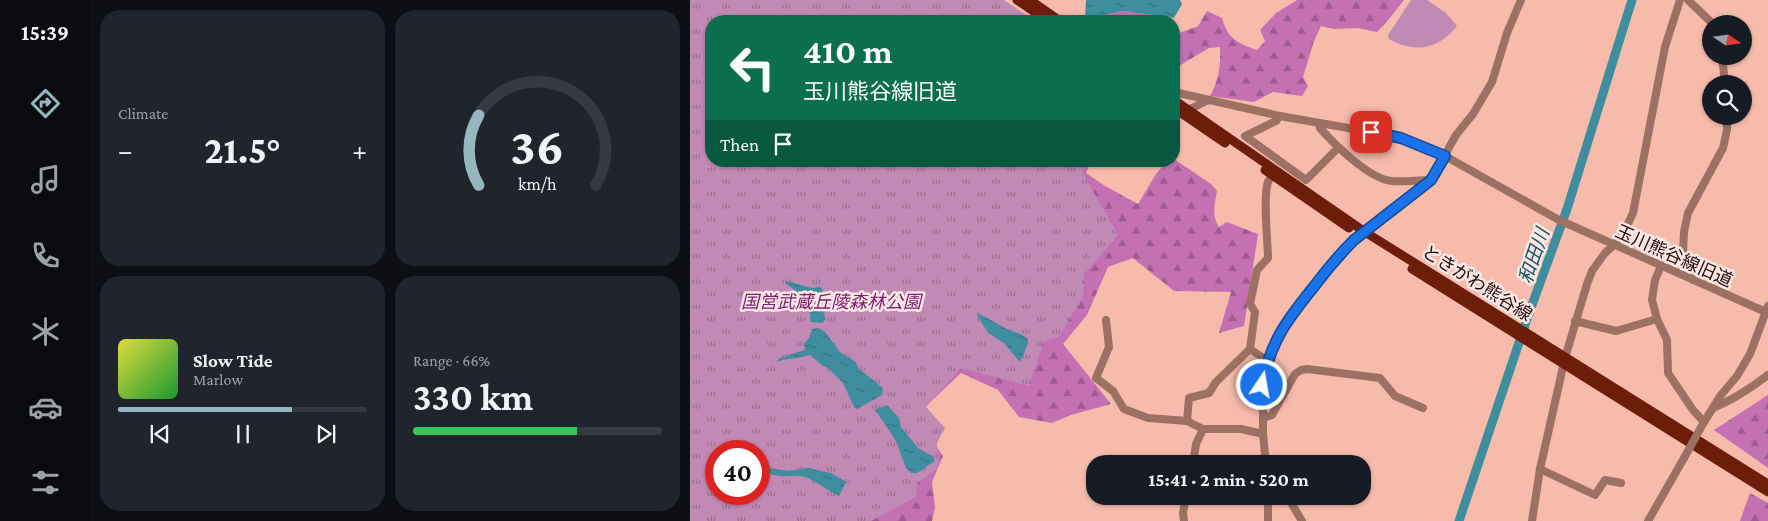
<!DOCTYPE html>
<meta charset="utf-8">
<style>
body{margin:0;font-family:"Crimson Pro","Noto Sans JP",serif;background:#20242c;color:#f1f3f6;height:100vh;display:flex;flex-direction:column;font-size:19px;white-space:nowrap}
*{box-sizing:border-box;margin:0}
p{font-size:16px;color:#9ea1a6}
.icon{flex:none;width:28px;height:28px;fill:none;stroke:currentColor;stroke-width:2;stroke-linecap:round;stroke-linejoin:round}
.map{position:relative;flex:1;overflow:hidden}
.panel{display:flex;flex-direction:column;gap:10px;padding:10px;background:#0d0f14;width:600px}
.panel>*{flex:none}
.banner{position:absolute;left:15px;top:15px;width:475px;height:152px;border-radius:20px;box-shadow:0 1px 4px #0004;background:#0b6e4f;color:#fff;overflow:hidden}
.needle{width:32px;rotate:103deg}
.buttons{position:absolute;left:1012px;top:15px;display:grid;gap:10px}
.buttons a{display:grid;place-items:center;width:50px;height:50px;border-radius:50%;background:#171b24;box-shadow:0 1px 4px #0004;font-size:25px}
.speed{position:absolute;left:15px;top:440px;display:flex;gap:10px;font-size:25px;font-weight:700;text-align:center}
.speed>*{display:grid;place-content:center;width:65px;height:65px;border-radius:50%;background:#171b24;box-shadow:0 1px 4px #0004;line-height:1}
.speed .limit{border:8px solid #d22;background:#fff;color:#111}
.pin{position:absolute;display:grid;place-items:center;width:42px;height:42px;color:#fff;margin:-21px;border-radius:10px;box-shadow:0 2px 8px #0006}
.me{position:absolute;width:55px;margin:-28px;rotate:12deg;stroke-linejoin:round;filter:drop-shadow(0 0 4px #0008)}
.turn{display:flex;align-items:center;gap:18px;height:105px;padding:0 15px;font-size:22px}
.turn .icon{width:65px;height:65px;stroke-width:2.5}
.turn b{display:block;font-size:35px;line-height:42px}
.then{display:flex;align-items:center;height:48px;padding:0 15px;background:#0003;gap:10px;font-size:19px}
.big{font-size:38px;font-weight:700;line-height:1.1}
.panel .widget{flex:1;display:flex;flex-direction:column;justify-content:center;gap:8px;min-width:0;padding:0 18px;border-radius:20px;background:#20242c}
.panel .dial{align-items:center;gap:0}
.dial svg{height:130px;overflow:visible;fill:none;stroke:#363941;stroke-width:7;stroke-linecap:round;text-anchor:middle}
.dial text{fill:#f1f3f6;stroke:none}
.song{display:flex;align-items:center;gap:15px}
.cover{width:60px;height:60px;border-radius:8px;background:linear-gradient(135deg,hsl(60 70% 55%),hsl(130 70% 35%))}
.played{height:5px;border-radius:2px;background:linear-gradient(90deg,#97b7c0 70%,#363941 70%)}
.keys{display:flex;justify-content:space-around;direction:ltr}
.heat{display:flex;justify-content:space-between;align-items:center;font-size:28px;direction:ltr}
.charge{height:8px;border-radius:4px;background:linear-gradient(90deg,#34c759 66%,#363941 0)}
.panel .tiles{flex:1;display:grid;gap:10px;grid-template-columns:repeat(2,1fr)}
.trip{position:absolute;left:396px;top:455px;width:285px;height:50px;border-radius:20px;background:#171b24;box-shadow:0 1px 4px #0004;font-weight:700;line-height:50px;text-align:center}
main{display:flex;flex:1;min-height:0}
.tab-bar{display:flex;flex-direction:column;width:90px;justify-content:space-around;align-items:center;background:#090b0e;color:#9ea1a6}
.tab-bar .icon{width:35px;height:35px}
.tab-bar .active{color:#97b7c0}
.tab-bar b{font-size:22px;color:#f1f3f6}
.map>svg:first-child{display:block}
.forest{fill:url(#forest-firs);fill-rule:evenodd}
.park{fill:url(#park-tufts);fill-rule:evenodd}
.pitch{fill:#c08ab4}
.water{fill:url(#water-ripples)}
.lines{fill:none;stroke-linecap:round;stroke-linejoin:round}
.river{stroke:#3f8ea0;stroke-width:9}
.minor{stroke:#9d7064;stroke-width:8}
.major{stroke:#6d1e0b;stroke-width:9}
.minor-bridge{stroke:#9d7064;stroke-width:8}
.route-casing{stroke:#114b97;stroke-width:12}
.route{stroke:#1a73e8;stroke-width:9}
.labels{text-anchor:middle;dominant-baseline:central;stroke-width:5;stroke-linejoin:round;paint-order:stroke}
.street-label{font-size:18px;fill:#240f0a;stroke:#fbe7e3}
.park-label{font-size:18px;font-style:italic;fill:#811d73;stroke:#fbe7e3}
.water-label{font-size:19px;font-style:italic;fill:#135562;stroke:#fbe7e3}
</style>
<main>
<nav class="tab-bar">
<b>15:39</b>
<svg class="icon active" aria-label="directions" viewBox="0 0 24 24"><path d="M12 3l9 9-9 9-9-9zM9 14v-3h6M13 9l2 2-2 2"/></svg>
<svg class="icon" aria-label="music" viewBox="0 0 24 24"><path d="M9 18V5l10-2v13"/><circle cx="6" cy="18" r="3"/><circle cx="16" cy="16" r="3"/></svg>
<svg class="icon" aria-label="phone" viewBox="0 0 24 24"><path d="M5 4h4l2 5-3 2q2 4 5 5l2-3 5 2v4C11 20 4 13 5 4z"/></svg>
<svg class="icon" aria-label="climate" viewBox="0 0 24 24"><path d="M12 3v18M4 7l16 10M4 17L20 7"/></svg>
<svg class="icon" aria-label="car" viewBox="0 0 24 24"><path d="M5 17H2v-5l4-1 3-4h7l3 4 3 1v5h-3M9 17h6M6 11h13"/><circle cx="7" cy="17" r="2"/><circle cx="17" cy="17" r="2"/></svg>
<svg class="icon" aria-label="filters" viewBox="0 0 24 24"><path d="M4 7h16M4 17h16"/><circle cx="9" cy="7" r="2"/><circle cx="15" cy="17" r="2"/></svg>
</nav>
<section class="panel">
<div class="tiles">
<div class="widget"><p>Climate</p>
<div class="heat"><a>−</a><b class="big">21.5°</b><a>+</a></div>
</div>
<div class="widget dial"><svg viewBox="0 0 100 80">
<path d="M14 69A42 42 0 1 1 86 69"/>
<path d="M14 69A42 42 0 0 1 14 26" stroke="#97b7c0"/>
<text x="50" y="56" font-size="32" font-weight="700">36</text>
<text x="50" y="72" font-size="11">km/h</text>
</svg></div>
<div class="widget">
<div class="song"><i class="cover"></i><div><b>Slow Tide</b><p>Marlow</p></div></div>
<div class="played"></div>
<div class="keys"><svg class="icon" aria-label="previous" viewBox="0 0 24 24"><path d="M18 5L8 12l10 7zM5 5v14"/></svg><svg class="icon" aria-label="pause" viewBox="0 0 24 24"><path d="M8 5v14M16 5v14"/></svg><svg class="icon" aria-label="next" viewBox="0 0 24 24"><path d="M6 5l10 7-10 7zM19 5v14"/></svg></div>
</div>
<div class="widget"><p>Range · 66%</p><b class="big">330 km</b><div class="charge"></div></div>
</div>
</section>
<div class="map">
<svg width="1078" height="521" viewBox="0 0 1078 521">
<defs>
<pattern id="forest-firs" width="22" height="20" patternUnits="userSpaceOnUse" patternTransform="scale(1.25)"><rect width="22" height="20" fill="#c471b4"/><path d="M5 1l3.5 6h-7zM16 11l3.5 6h-7z" fill="#9f5b91"/></pattern>
<pattern id="park-tufts" width="24" height="20" patternUnits="userSpaceOnUse" patternTransform="scale(1.25)"><rect width="24" height="20" fill="#c08ab4"/><path d="M3 7l-1-3M5 7V3M7 7l1-3M15 17l-1-3M17 17v-4M19 17l1-3" fill="none" stroke="#9c6f91"/></pattern>
<pattern id="water-ripples" width="26" height="14" patternUnits="userSpaceOnUse" patternTransform="scale(1.25)"><rect width="26" height="14" fill="#3f8ea0"/><path d="M2 4q2-2 4 0t4 0M15 11q2-2 4 0t4 0" fill="none" stroke="#357281"/></pattern>
</defs>
<rect width="100%" height="100%" fill="#f7bbac"/>
<g class="forest">
<path d="M607 0H714L695 24 687 32 668 28 644 29 631 26 624 41 613 77 618 86 612 96 583 92 564 102 520 96C529 80 531 65 530 47L519 48 484 69V53H486L489 33 508 26 517 11 532 18C538 39 547 43 567 50L575 41 570 30 586 13Z"/>
<path d="M433 11 463 15V21H395V19Z"/>
<path d="M0 97 21 161H401L396 173 415 186 448 204 466 174 477 161H484V159L521 184 527 191C525 203 521 215 529 227L537 222 568 234 554 326 529 333 541 292 484 291 443 258 418 267 397 315 373 344 421 404 381 415 362 423 329 417 308 390 271 373 233 409 246 446 253 456 242 482 245 507 242 521H101L0 501ZM26 451H69V494H26Z"/>
<path d="M1078 395V468L1024 430Z"/>
<path d="M1060 493 1078 503V521H1050Z"/>
</g>
<path class="park" d="M0 0H314L345 21H21V161H400L392 172 428 235 394 274 393 296 369 337 354 341 339 386 271 368 236 407 255 428 247 443 248 468 227 483 226 497 181 521H0ZM26 451H69V494H26Z"/>
<path class="pitch" d="M721 0H737L756 13 767 26C749 49 725 54 699 39L698 35Z"/>
<g class="water">
<path d="M396 0H490L492 4 484 18 433 11 395 19Z"/>
<path d="M97 281 122 288 130 287 132 289 135 320 132 323 120 322C123 304 108 292 95 283Z"/>
<path d="M288 313 317 329 331 334 338 339V344L330 362 314 343 298 333 287 315Z"/>
<path d="M126 328 131 329 136 333 150 352 166 362 168 368 193 388 192 395 167 409 164 407 153 383 138 368 133 366 120 355C108 359 97 358 86 362L90 358 115 350 114 344 119 338 122 329Z"/>
<path d="M197 405 209 418 211 427 228 448 242 456 245 461 227 473H221L216 468 206 441 188 414 184 410Z"/>
<path d="M78 468 98 471 118 468 141 473 156 482 149 496C138 491 127 481 115 477 102 473 84 481 75 469Z"/>
</g>
<g class="lines">
<path class="river" d="M769 521 838 316 877 209 942 0"/>
<g class="minor">
<path d="M998 0 1023 24"/>
<path d="M1032 56 1035 84"/>
<path d="M484 92 590 116 698 135 725 143 755 156 869 220 1078 313"/>
<path d="M494 110C504 110 510 102 520 100"/>
<path d="M590 116 586 121 555 136 616 180 648 148"/>
<path d="M629 124 630 128C644 144 679 179 702 181 714 182 728 180 741 180"/>
<path d="M971 266 965 280 962 300 967 319 977 340 978 373 1003 410 1014 422 1031 395 1047 376 1060 354 1078 306"/>
<path d="M1003 280V275L993 253 994 232 998 213 1033 148 1037 130V116"/>
<path d="M416 320 419 347 406 378 423 391 434 409 458 418 497 421 513 429H551L573 434"/>
<path d="M885 321 926 331 967 319"/>
<path d="M560 349 578 361"/>
<path d="M577 364 598 386"/>
<path d="M1023 408C1043 400 1061 388 1078 375"/>
<path d="M573 418 582 415 605 374 611 370 617 369 690 378 705 396 733 408"/>
<path d="M497 421 499 398 519 393 526 382 560 349 565 312 560 304 567 270 578 258C578 243 572 191 579 180"/>
<path d="M503 464 506 444 513 429"/>
<path d="M576 464 573 434V385L575 369 586 339 598 318 653 251 670 235 741 180 766 135 783 114 802 82 817 33 831 0"/>
<path d="M850 469 905 495 915 480 931 483"/>
<path d="M578 496V521"/>
<path d="M597 496 612 521"/>
<path d="M494 521 493 513 496 496"/>
<path d="M842 521 850 469 875 358 897 284 902 271 915 253 924 245 934 232 943 213 975 47 990 0"/>
<path d="M958 521 994 458"/>
</g>
<g class="major">
<path d="M327 0 358 21"/>
<path d="M340 0 370 21"/>
<path d="M484 100 675 232 1078 484"/>
<path d="M484 108 535 143"/>
<path d="M575 170 659 228"/>
<path d="M722 269 1078 492"/>
</g>
<path class="minor-bridge" d="M994 458 1014 422"/>
</g>
<g class="lines">
<defs>
<path id="route" d="M572 385C581 339 598 319 626 284 638 268 650 254 664 240L741 180 755 156 711 138 681 132"/>
</defs>
<use href="#route" class="route-casing"/>
<use href="#route" class="route"/>
</g>
<g class="labels">
<g class="street-label">
<text transform="translate(984 256) rotate(24)">玉川熊谷線旧道</text>
<text transform="translate(787 283) rotate(32)">ときがわ熊谷線</text>
</g>
<g class="park-label">
<text x="141" y="302">国営武蔵丘陵森林公園</text>
</g>
<g class="water-label">
<text transform="translate(844 256) rotate(-71)">和田川</text>
</g>
</g>
</svg>
<div class="buttons">
<a><svg class="needle" viewBox="-14 -14 28 28"><path d="M0-13l5 13h-10z" fill="#e53935"/><path d="M0 13l5-13h-10z" fill="#9ea1a6"/></svg></a>
<a><svg class="icon" aria-label="search" viewBox="0 0 24 24"><circle cx="10" cy="10" r="6"/><path d="M15 15l6 6"/></svg></a>
</div>
<div class="speed"><div class="limit">40</div></div>
<div class="pin" style="left:681px;top:132px;background:#d93025"><svg class="icon" aria-label="arrive" viewBox="0 0 24 24"><path d="M6 21V4h12l-3 4 3 4H6"/></svg></div>
<svg class="me" style="left:572px;top:385px" viewBox="-20 -20 40 40"><circle r="17" fill="#1a73e8" stroke="#fff" stroke-width="3"/><path d="M0-11L8 9 0 5-8 9z" fill="#fff"/></svg>
<div class="trip">15:41 · 2 min · 520 m</div>
<div class="banner">
<div class="turn"><svg class="icon" aria-label="left" viewBox="0 0 24 24"><path d="M17 20v-9H6M10 6l-5 5 5 5"/></svg><div><b>410 m</b>玉川熊谷線旧道</div></div>
<div class="then">Then<svg class="icon" aria-label="arrive" viewBox="0 0 24 24"><path d="M6 21V4h12l-3 4 3 4H6"/></svg></div>
</div>
</div>
</main>
